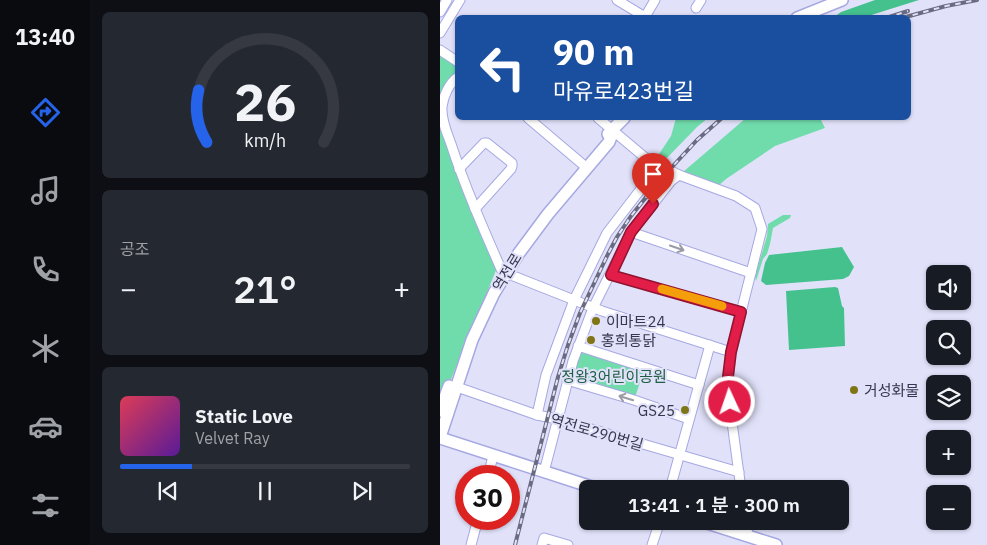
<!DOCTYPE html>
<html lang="ko">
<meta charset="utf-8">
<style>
body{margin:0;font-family:"IBM Plex Sans","Noto Sans KR",sans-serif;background:#242831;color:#f1f3f6;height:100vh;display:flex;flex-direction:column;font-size:19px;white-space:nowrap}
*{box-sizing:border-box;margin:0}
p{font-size:16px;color:#9ea1a6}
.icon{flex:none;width:28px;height:28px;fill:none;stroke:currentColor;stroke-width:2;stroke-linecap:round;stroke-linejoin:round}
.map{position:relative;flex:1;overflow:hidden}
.sheet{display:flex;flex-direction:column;gap:12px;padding:12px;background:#0d0f14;width:350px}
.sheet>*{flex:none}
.hud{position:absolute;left:15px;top:15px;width:456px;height:105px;border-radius:8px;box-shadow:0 1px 4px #0004;background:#1a4fa0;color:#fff;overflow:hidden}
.controls{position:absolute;left:486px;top:265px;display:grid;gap:10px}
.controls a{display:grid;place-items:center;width:45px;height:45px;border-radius:8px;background:#171b24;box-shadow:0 1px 4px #0004;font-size:25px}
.speed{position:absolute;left:15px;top:465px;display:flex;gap:10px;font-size:25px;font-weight:700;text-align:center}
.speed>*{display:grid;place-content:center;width:65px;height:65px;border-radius:50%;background:#171b24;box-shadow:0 1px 4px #0004;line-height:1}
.speed .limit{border:8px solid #d22;background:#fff;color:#111}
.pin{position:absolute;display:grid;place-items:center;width:42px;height:42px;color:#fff;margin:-51px -21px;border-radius:50% 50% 50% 0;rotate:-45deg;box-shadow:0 0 5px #0007}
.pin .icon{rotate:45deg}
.me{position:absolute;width:55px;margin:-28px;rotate:357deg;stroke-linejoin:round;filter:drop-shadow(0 0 4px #0008)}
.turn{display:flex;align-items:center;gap:18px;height:105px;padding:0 15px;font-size:22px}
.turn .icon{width:65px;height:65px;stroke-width:2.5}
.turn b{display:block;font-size:35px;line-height:42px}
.big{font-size:38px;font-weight:600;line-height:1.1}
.sheet .tile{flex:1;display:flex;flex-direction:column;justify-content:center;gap:8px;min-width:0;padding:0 18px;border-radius:8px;background:#242831}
.sheet .dial{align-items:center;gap:0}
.dial svg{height:130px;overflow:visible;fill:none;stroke:#363941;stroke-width:7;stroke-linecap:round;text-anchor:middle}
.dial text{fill:#f1f3f6;stroke:none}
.song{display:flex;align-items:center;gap:15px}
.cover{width:60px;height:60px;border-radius:8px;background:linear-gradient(135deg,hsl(350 70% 55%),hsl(270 70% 35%))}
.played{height:5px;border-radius:2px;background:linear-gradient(90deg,#2563eb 25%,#363941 25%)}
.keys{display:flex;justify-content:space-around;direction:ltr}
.heat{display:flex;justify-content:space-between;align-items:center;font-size:28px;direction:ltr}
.trip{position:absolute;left:139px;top:480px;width:270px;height:50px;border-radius:8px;background:#171b24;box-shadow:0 1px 4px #0004;font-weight:600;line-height:50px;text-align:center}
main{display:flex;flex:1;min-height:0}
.tab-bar{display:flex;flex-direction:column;width:90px;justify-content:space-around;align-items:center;background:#090b0e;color:#9ea1a6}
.tab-bar .icon{width:35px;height:35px}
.tab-bar .active{color:#2563eb}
.tab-bar b{font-size:22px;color:#f1f3f6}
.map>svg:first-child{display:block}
.green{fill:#71dcab}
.forest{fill:#45c18e}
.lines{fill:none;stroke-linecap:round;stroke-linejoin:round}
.minor-casing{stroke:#a6a8e1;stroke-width:11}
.major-casing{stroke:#a6a8e1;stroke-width:14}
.minor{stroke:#fff;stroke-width:9}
.major{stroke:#fff;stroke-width:11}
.rail-casing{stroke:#6a6b82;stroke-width:4}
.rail{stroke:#e1e2fa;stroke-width:2;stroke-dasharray:5.5;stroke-linecap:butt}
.oneway{stroke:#9a9ba6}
.route-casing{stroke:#92132f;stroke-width:12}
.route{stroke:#e11d48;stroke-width:9}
.slow{stroke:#f59e0b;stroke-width:9}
.poi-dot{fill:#7f7517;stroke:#e1e2fa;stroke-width:2}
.labels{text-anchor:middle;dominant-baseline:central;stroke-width:4;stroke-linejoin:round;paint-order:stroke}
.street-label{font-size:15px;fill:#36374e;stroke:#e1e2fa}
.poi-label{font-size:15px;fill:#36374e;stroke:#e1e2fa;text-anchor:start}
.park-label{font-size:15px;fill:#1e5e43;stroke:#e1e2fa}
</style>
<main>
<nav class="tab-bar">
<b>13:40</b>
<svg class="icon active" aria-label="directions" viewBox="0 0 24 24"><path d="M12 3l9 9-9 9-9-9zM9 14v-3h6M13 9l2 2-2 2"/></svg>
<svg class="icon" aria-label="music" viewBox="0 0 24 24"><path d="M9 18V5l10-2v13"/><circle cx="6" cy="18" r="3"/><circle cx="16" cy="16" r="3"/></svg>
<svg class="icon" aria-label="phone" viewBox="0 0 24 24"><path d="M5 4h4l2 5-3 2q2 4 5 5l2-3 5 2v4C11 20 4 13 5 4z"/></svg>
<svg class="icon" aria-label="climate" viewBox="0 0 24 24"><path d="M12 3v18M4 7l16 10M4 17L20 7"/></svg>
<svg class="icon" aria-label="car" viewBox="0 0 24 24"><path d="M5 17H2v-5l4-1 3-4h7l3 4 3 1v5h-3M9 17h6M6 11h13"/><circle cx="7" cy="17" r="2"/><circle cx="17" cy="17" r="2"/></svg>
<svg class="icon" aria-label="filters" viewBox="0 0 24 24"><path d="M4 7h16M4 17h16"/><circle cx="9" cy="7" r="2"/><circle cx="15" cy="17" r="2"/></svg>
</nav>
<section class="sheet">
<div class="tile dial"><svg viewBox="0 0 100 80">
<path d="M14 69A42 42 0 1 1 86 69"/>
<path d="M14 69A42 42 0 0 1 9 37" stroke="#2563eb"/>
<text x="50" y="56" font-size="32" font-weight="700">26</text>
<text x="50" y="72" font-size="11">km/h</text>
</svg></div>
<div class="tile"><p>공조</p>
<div class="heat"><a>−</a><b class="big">21°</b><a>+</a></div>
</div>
<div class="tile">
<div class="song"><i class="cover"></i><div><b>Static Love</b><p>Velvet Ray</p></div></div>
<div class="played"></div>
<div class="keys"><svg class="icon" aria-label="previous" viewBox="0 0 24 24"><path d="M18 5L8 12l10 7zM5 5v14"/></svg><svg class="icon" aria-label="pause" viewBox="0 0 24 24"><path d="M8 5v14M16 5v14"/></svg><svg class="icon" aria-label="next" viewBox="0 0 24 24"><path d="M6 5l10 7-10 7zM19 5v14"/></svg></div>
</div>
</section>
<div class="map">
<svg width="547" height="545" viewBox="0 0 547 545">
<rect width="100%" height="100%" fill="#e1e2fa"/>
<g class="green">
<path d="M0 54 18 65 17 74 0 103 57 268 0 406Z"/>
<path d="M236 118H268L257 127 223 162 219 154 231 136Z"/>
<path d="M306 118H380L385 128 335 146 286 179 278 186 243 172Z"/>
<path d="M343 215H351L350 218 333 228 330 244 327 254 323 259 316 281 315 276 327 236 328 224Z"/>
<path d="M139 350 205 368 194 400 131 377Z"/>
</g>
<g class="forest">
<path d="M435 0H479L425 17H394L401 12Z"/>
<path d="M402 247 414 267 409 276 403 279 326 285 321 281 325 263 329 255Z"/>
<path d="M395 287 398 288 402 306 404 308 405 346 349 350 346 291Z"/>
</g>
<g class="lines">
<defs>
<g id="minor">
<path d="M177 0 205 17 215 0"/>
<path d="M256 8 261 0"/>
<path d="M0 12 7 0"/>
<path d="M0 33 20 0"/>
<path d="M0 50 18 62"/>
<path d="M18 77C9 83 3 97 2 107 1 120 7 133 11 144 25 187 43 228 61 269L66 273 162 311 291 352"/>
<path d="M88 118 147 168"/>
<path d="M158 118 221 171"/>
<path d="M19 169 44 143H47L72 163V166L71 169 35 209"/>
<path d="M191 232 311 273"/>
<path d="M171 275 301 312"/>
<path d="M138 346 259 385"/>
<path d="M127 380 194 400 249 419"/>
<path d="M17 387 97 415 117 419 299 472"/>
<path d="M97 415 106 375 134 300 167 233 217 168 222 166 239 175"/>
<path d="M104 472 133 361 153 308 191 232 231 181 239 175 296 196 315 208 322 229 291 352 287 385 301 489"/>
<path d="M48 476 53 456"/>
<path d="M230 489 270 345"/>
<path d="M306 521 308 536"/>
<path d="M31 545 38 519"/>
<path d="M102 545 104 538 128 545"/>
<path d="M212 545 220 521"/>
</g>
<g id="major">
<path d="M357 18 402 0"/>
<path d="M168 134 184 118"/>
<path d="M0 411 9 386"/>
<path d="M0 437 32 340 54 293 79 253 108 214 169 142 174 129"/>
<path d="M0 438 158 489"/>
<path d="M261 521 336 545"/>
</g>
</defs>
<use href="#minor" class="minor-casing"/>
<use href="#major" class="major-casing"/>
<use href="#minor" class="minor"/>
<use href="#major" class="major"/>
<defs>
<g id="rail">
<path d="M446 18 468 11"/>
<path d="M462 18 506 6 537 0"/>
<path d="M75 545 118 377 128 345 140 313 168 254 177 237 191 216 219 181 257 140 282 118"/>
</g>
</defs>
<use href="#rail" class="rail-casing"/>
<use href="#rail" class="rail"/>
</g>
<defs><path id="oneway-shaft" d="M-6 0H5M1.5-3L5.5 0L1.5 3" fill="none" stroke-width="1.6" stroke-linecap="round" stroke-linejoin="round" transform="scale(1.25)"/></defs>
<g class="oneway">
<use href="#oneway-shaft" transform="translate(237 248) rotate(19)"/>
<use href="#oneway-shaft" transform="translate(186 398) rotate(-163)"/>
</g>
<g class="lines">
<defs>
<path id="route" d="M213 204 191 232 171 275 301 312 291 352 287 385 290 402"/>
</defs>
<use href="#route" class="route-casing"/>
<use href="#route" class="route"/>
<path class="slow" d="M222 289 282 306"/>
</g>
<g class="poi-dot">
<circle cx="156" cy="321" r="5"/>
<circle cx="151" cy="340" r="5"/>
<circle cx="414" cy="390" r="5"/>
<circle cx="245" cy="410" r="5"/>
</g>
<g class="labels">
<g class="street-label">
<text transform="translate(67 272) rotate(-59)">역전로</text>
<text transform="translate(157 432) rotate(16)">역전로290번길</text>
</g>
<g class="poi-label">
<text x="166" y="321">이마트24</text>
<text x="161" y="340">홍희통닭</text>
<text x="424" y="390">거성화물</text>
<text x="235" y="410" text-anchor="end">GS25</text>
</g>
<g class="park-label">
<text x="174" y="376">정왕3어린이공원</text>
</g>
</g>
</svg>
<div class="controls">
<a><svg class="icon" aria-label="sound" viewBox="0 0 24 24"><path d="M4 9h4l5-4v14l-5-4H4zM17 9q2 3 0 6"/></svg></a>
<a><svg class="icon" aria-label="search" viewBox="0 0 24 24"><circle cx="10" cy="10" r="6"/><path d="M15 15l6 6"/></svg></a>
<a><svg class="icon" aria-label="layers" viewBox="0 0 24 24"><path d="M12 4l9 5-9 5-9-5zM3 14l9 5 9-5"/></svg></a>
<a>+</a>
<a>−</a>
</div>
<div class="speed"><div class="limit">30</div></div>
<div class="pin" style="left:213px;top:204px;background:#d93025"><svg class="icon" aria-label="arrive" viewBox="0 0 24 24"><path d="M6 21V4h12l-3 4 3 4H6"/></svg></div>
<svg class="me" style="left:290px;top:402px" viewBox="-20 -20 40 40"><circle r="17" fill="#e11d48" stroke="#fff" stroke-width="3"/><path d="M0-11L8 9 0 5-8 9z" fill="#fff"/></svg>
<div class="trip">13:41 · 1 분 · 300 m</div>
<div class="hud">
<div class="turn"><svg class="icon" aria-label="left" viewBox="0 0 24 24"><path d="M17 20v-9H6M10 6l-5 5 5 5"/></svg><div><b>90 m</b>마유로423번길</div></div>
</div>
</div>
</main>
